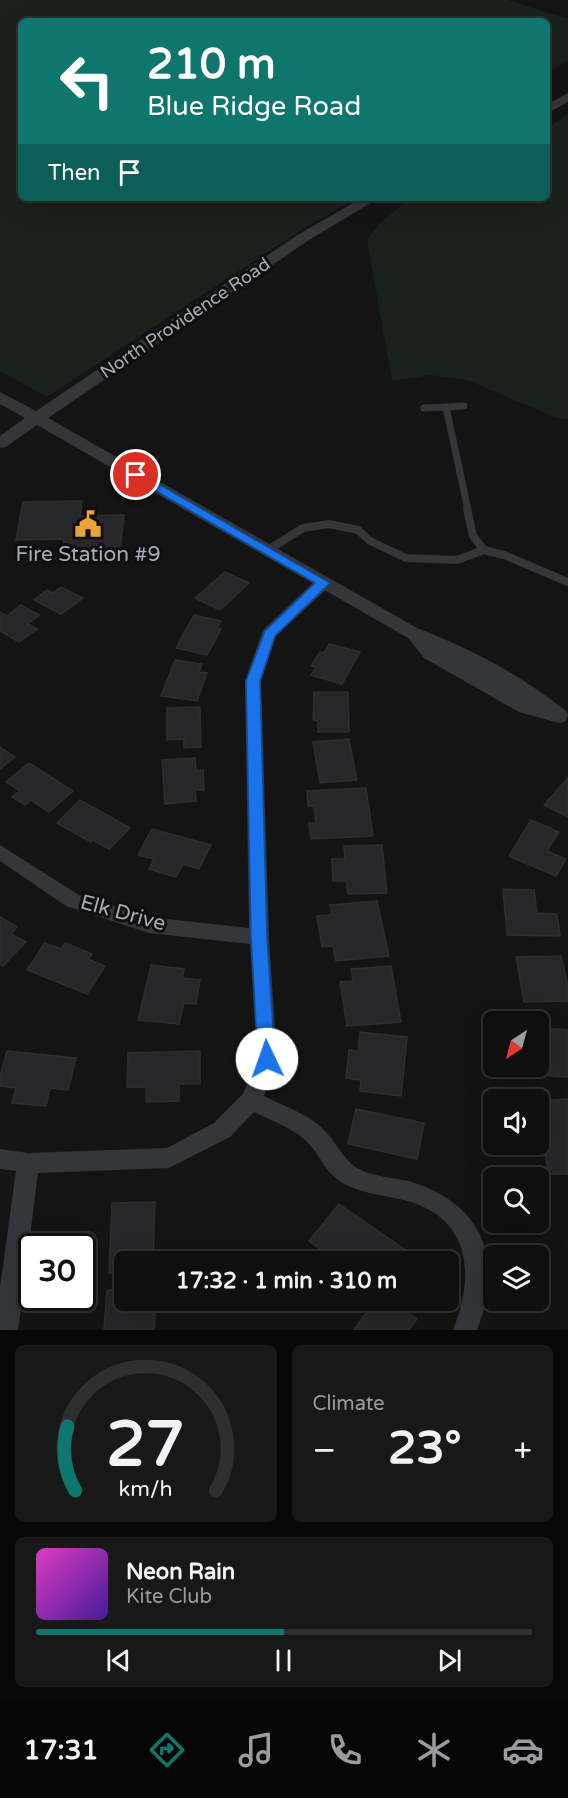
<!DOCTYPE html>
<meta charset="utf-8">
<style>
body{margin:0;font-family:"Varela Round",sans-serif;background:#181819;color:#f1f3f6;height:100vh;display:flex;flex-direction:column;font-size:22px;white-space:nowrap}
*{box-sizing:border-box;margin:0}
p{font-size:20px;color:#9b9c9f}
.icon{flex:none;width:33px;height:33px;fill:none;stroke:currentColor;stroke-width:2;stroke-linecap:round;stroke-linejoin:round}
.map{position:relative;height:1330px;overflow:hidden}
.side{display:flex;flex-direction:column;gap:15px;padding:15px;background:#080809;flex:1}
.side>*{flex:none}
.top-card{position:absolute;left:18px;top:18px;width:532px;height:183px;border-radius:9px;box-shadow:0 6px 24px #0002,0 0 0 2px #2f2f30;background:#0f766e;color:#fff;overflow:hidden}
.needle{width:39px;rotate:216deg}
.buttons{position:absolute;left:483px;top:1011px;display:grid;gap:12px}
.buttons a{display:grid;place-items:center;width:66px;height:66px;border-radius:9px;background:#0f0f10;box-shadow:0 6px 24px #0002,0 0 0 2px #2f2f30;font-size:30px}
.speed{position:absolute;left:18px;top:1233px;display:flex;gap:12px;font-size:30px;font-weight:700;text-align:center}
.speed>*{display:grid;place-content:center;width:78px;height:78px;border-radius:50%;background:#0f0f10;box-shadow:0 6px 24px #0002,0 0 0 2px #2f2f30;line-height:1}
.speed .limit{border:3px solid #111;border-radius:9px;background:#fff;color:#111}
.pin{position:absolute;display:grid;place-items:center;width:51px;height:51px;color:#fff;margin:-26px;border:3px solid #fff;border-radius:50%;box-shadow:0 2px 6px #0007}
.me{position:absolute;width:66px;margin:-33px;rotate:357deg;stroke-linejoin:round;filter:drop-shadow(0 0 4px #0008)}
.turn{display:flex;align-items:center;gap:21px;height:126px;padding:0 30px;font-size:27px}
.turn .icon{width:78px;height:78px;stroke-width:2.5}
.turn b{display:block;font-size:42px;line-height:51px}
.then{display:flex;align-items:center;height:57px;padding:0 30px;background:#0003;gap:12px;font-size:22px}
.big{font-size:45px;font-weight:700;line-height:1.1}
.side .widget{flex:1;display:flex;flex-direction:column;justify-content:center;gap:9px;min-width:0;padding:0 21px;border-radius:9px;background:#181819}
.side .dial{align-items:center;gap:0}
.dial svg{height:156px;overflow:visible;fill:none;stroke:#2f2f30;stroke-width:7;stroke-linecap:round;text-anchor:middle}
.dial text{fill:#f1f3f6;stroke:none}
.song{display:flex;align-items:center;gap:18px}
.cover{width:72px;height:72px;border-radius:9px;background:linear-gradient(135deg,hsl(310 70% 55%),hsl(260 70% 35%))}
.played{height:6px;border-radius:3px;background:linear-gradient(90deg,#0f766e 50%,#2f2f30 50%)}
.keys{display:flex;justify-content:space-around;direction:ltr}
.heat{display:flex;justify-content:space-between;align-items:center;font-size:33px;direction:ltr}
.side .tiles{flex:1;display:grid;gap:15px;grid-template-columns:1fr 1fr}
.widget:last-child{grid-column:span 2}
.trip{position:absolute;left:114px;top:1251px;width:345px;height:60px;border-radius:9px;background:#0f0f10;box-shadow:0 6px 24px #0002,0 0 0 2px #2f2f30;font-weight:700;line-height:60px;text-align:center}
.menu{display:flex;height:96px;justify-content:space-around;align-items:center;background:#060606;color:#9b9c9f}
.menu .icon{width:42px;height:42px}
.menu .current{color:#0f766e}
.menu b{font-size:27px;color:#f1f3f6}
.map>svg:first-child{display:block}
.green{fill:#1a201b}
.building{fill:#272729;stroke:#2e2e31;stroke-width:1.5}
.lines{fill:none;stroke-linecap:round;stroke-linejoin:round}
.service-far1{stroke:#35363a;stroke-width:7}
.service{stroke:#35363a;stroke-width:8}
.minor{fill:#35363a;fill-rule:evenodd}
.tertiary{fill:#35363a;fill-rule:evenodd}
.route{fill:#1a73e8;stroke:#114b97;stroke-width:1.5}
.labels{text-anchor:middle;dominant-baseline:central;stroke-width:6;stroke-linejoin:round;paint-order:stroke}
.far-street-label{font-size:18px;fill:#a6acb5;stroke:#0f0f10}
.poi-label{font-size:21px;fill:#a6acb5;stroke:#0f0f10}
.street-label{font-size:21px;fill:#a6acb5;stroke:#0f0f10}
</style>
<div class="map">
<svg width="568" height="1330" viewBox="0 0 568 1330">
<rect width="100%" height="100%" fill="#141415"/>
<g class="green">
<path d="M0 0H508L568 19V60L548 73V21H21V198H357L303 229 47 397 0 371Z"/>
<path d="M568 114V419H559L467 380 430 375 392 381 367 240 380 223 411 198H548V128Z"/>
</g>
<g class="building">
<path d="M82 501 80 516 124 515 120 549 63 550 64 539 16 540 23 502Z"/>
<path d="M225 572 249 583 220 610 195 598Z"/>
<path d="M61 587 83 598 61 614 34 600 47 590 53 593Z"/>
<path d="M21 605 39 615 28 624 37 629 19 642 0 631V612L7 616Z"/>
<path d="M194 615 221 621 217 628 221 629 207 655 176 648Z"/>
<path d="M329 644 360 652 342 684 311 675 316 667 311 666 320 652 324 653Z"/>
<path d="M175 660 202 664 199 672 207 673 197 701 161 696Z"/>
<path d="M314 692H348L349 732H318V721L313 720Z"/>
<path d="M200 707 201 747 184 748V739L167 740V708Z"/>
<path d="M349 739 357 780 320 783 313 742Z"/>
<path d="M0 747 15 757 0 769Z"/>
<path d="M195 758 196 771 203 770 204 790H195L196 801 165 804 162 760Z"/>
<path d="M29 763 73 791 49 812 31 800 25 805 12 797 20 791 6 782Z"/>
<path d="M568 778V817L544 805Z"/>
<path d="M366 788 373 836 311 839 309 823H316L314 806H308L307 791Z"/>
<path d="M80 800 130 828 109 849 93 840 91 842 57 823Z"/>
<path d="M531 820 559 832 547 851 566 859 556 876 509 856Z"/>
<path d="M152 829 211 845 199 869 183 864 176 877 149 869 154 859 138 855Z"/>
<path d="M382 845 387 893 348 894 346 881H333L332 859H345L344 846Z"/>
<path d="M503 889 534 890 537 913 557 914 560 936 507 935Z"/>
<path d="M377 901 389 956 336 961 333 946 322 947 317 916 332 915 330 905Z"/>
<path d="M0 917 17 927 11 934 26 942 3 966 0 965Z"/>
<path d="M45 943 61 949 65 943 92 954 88 959 105 966 87 994 27 970Z"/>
<path d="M561 956 568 987V1001L524 1002 516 957Z"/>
<path d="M151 965 184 969 182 978 200 980 196 1004 184 1003 179 1024 138 1020Z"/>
<path d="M391 966 401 1022 347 1026 340 982 353 981 351 969Z"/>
<path d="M538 1028 568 1030V1077L534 1075V1066H538Z"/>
<path d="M360 1032 407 1037 401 1096 360 1091 361 1080 346 1078 349 1050 358 1051Z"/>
<path d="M7 1051 76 1058 68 1090 50 1088 46 1106 12 1103 16 1088 0 1086V1076Z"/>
<path d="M200 1051V1084H179V1101L146 1102V1087H127L128 1053Z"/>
<path d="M568 1099V1174H549L538 1118V1101Z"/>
<path d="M356 1109 424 1123 417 1159 348 1144Z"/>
<path d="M155 1202 153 1262H124V1273H109L112 1203Z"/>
<path d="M339 1204 404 1249 395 1262H339L309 1241Z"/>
<path d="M107 1290H124V1300H156L154 1330H104Z"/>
<path d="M375 1300H390L417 1319 409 1330H354Z"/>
</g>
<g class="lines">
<g class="service-far1">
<path d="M446 407 464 406"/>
<path d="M424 408 446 407 468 510"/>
</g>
<g class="service">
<path d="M467 509 473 536 484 550"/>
<path d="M268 550 303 528 329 524 358 530 370 541 406 558 457 560 484 550 504 555 568 582"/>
</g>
<path class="minor" d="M323 578 329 579 331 583 329 587 276 636 261 681 269 937 277 1059 264 1096C283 1106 309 1114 324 1130 336 1142 342 1158 357 1168 374 1178 397 1177 415 1183 486 1207 503 1263 477 1330H453C474 1279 472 1221 411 1202 388 1195 363 1195 341 1182 326 1173 321 1157 309 1144 296 1129 272 1121 254 1112L230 1137 169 1168 38 1173 18 1330H0V1287L16 1171 0 1169V1149L28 1153 167 1148 214 1123 243 1094 257 1059 250 944 149 933 66 906 0 861V845L79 895 149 917 249 928 245 681 263 630 317 579Z"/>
<g class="tertiary">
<path d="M568 93V102L548 113V104Z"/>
<path d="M362 198H379L309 240 48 418 417 628C471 649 521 675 566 711L568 714 566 721 559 723 519 712 424 658 408 638 37 425 6 447 0 448V436L25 418 0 404V392L36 411 299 234Z"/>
</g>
</g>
<path class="route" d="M136 471 330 583 275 636 260 681 267 937 275 1059 273 1064 267 1066 260 1064 258 1059 251 937 246 681 265 631 315 583 132 477V472Z"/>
<defs>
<symbol id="civic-bare" viewBox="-9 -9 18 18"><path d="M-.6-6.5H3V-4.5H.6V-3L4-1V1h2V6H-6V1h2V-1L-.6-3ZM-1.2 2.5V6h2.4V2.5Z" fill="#eaa337" stroke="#0f0f10" stroke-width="2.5" paint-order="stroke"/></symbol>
</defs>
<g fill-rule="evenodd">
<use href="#civic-bare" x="69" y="505" width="38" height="38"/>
</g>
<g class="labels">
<g class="far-street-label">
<text transform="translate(185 318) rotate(-34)">North Providence Road</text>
</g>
<g class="poi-label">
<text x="88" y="554">Fire Station #9</text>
</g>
<g class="street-label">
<text transform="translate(123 913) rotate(15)">Elk Drive</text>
</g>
</g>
</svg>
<div class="buttons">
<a><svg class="needle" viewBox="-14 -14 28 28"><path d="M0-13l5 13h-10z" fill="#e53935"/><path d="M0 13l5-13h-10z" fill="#9b9c9f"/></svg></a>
<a><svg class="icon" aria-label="sound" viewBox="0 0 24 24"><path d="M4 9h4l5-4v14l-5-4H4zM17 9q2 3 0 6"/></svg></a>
<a><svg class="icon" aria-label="search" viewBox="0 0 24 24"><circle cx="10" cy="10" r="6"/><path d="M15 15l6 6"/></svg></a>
<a><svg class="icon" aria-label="layers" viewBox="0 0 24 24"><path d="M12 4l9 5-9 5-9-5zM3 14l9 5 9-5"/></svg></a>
</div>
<div class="speed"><div class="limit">30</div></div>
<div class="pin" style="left:136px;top:475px;background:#d93025"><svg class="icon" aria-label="arrive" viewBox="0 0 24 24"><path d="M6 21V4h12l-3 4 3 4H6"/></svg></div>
<svg class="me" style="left:267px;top:1059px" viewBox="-20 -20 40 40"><circle r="19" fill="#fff"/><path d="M0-13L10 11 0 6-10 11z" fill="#1a73e8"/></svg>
<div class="trip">17:32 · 1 min · 310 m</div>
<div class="top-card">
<div class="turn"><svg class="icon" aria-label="left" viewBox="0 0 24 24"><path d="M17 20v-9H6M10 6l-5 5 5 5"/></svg><div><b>210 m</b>Blue Ridge Road</div></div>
<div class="then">Then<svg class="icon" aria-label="arrive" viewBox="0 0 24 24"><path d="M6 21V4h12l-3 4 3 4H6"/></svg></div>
</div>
</div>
<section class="side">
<div class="tiles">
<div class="widget dial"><svg viewBox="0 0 100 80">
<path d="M14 69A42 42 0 1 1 86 69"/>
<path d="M14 69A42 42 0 0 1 10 36" stroke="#0f766e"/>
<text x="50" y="56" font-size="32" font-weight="700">27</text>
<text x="50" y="72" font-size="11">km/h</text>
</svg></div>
<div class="widget"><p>Climate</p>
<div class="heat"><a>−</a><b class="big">23°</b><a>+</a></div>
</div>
<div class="widget">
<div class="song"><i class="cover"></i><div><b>Neon Rain</b><p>Kite Club</p></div></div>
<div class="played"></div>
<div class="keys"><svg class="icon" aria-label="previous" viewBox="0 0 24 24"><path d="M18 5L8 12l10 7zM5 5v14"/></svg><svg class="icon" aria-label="pause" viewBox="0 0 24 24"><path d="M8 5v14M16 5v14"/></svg><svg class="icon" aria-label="next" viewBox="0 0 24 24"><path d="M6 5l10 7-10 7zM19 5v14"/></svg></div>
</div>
</div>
</section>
<nav class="menu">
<b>17:31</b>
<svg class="icon current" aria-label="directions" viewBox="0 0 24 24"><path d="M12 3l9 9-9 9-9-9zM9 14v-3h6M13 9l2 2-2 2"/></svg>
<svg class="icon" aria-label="music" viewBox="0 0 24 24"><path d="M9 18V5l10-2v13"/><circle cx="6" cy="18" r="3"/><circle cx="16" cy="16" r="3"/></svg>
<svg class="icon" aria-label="phone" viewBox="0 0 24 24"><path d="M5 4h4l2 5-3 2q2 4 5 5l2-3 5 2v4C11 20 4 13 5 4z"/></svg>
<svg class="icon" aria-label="climate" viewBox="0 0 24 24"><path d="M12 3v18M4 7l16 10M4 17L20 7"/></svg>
<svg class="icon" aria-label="car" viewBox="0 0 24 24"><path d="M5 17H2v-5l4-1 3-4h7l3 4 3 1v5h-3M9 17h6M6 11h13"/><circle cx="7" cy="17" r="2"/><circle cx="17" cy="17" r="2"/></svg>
</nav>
